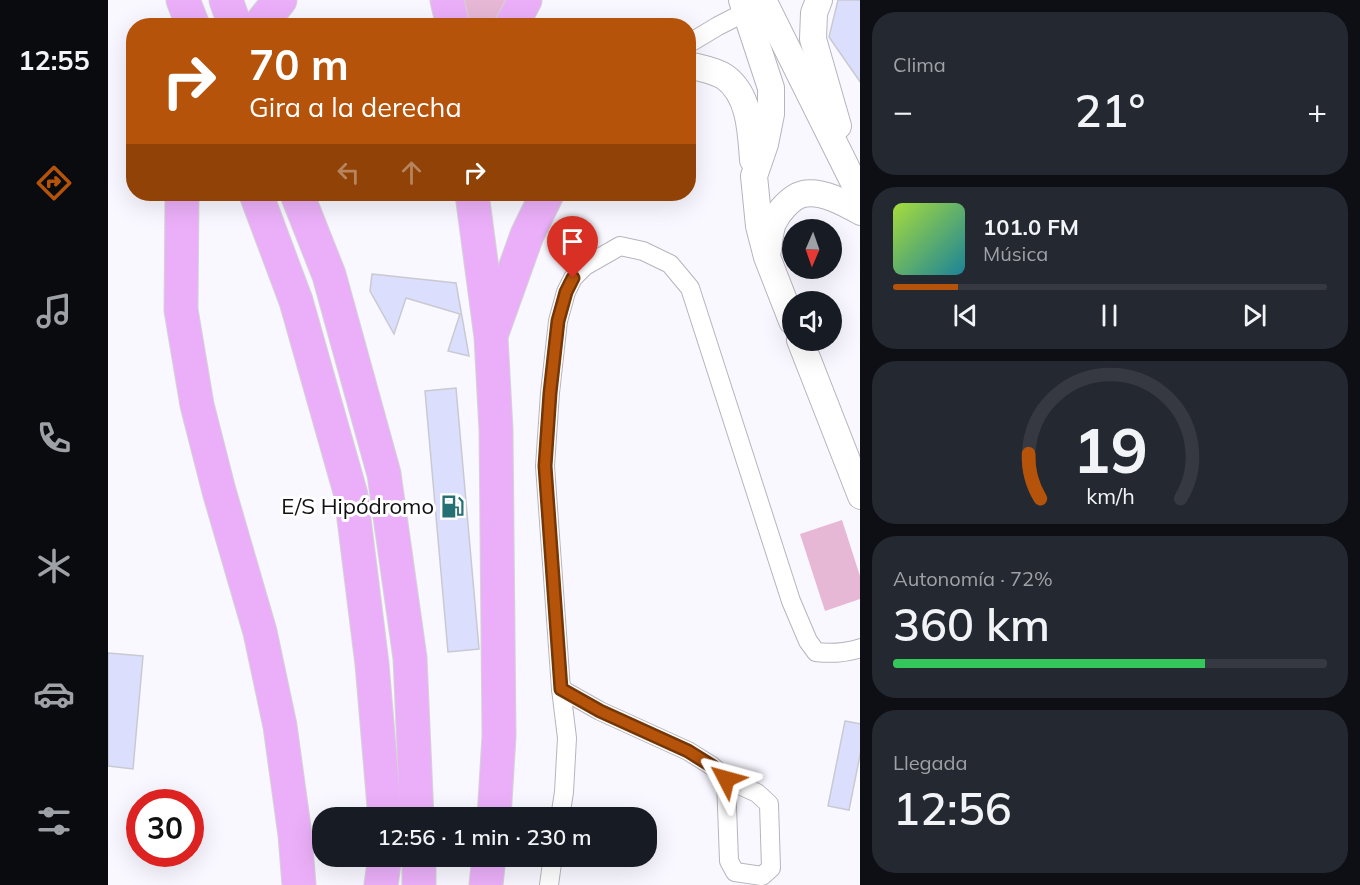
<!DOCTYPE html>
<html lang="es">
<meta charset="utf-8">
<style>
body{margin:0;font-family:Mulish,sans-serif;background:#242831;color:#f1f3f6;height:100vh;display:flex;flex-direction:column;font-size:22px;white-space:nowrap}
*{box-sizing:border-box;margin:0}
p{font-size:20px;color:#9ea1a6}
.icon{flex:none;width:33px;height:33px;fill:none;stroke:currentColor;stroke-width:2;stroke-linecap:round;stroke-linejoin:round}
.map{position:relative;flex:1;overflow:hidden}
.drawer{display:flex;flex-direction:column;gap:12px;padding:12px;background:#0d0f14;width:500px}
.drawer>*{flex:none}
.banner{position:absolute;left:18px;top:18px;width:570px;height:183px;border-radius:24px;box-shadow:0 6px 24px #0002;background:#b45309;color:#fff;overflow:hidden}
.needle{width:39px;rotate:182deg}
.tools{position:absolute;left:674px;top:219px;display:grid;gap:12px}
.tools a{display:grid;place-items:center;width:60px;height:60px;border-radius:50%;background:#171b24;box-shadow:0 6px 24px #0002;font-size:30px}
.speed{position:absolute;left:18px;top:789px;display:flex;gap:12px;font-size:30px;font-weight:700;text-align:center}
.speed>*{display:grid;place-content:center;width:78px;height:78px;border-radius:50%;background:#171b24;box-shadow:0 6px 24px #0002;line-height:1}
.speed .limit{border:9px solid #d22;background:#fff;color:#111}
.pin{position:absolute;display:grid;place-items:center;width:51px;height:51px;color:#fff;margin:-62px -26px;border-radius:50% 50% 50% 0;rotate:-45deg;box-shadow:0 0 6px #0007}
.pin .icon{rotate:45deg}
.me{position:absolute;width:66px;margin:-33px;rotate:309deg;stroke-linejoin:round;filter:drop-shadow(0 0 4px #0008)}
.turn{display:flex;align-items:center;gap:21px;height:126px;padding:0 24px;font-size:27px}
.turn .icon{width:78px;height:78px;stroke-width:2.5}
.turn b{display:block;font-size:42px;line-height:51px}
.lanes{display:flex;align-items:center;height:57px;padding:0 24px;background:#0003;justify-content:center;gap:30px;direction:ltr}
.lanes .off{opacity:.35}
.big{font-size:45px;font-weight:600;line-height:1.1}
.drawer .tile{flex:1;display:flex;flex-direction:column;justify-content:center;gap:9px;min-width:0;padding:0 21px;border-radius:24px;background:#242831}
.drawer .dial{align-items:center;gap:0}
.dial svg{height:156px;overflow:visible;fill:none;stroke:#363941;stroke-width:7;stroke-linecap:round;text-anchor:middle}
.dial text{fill:#f1f3f6;stroke:none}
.song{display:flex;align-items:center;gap:18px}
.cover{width:72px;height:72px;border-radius:9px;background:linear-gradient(135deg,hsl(80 70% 55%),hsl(190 70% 35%))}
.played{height:6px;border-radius:3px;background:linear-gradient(90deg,#b45309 15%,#363941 15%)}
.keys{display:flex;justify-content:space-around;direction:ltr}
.heat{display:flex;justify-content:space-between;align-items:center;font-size:33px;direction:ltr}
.charge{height:9px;border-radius:4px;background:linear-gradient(90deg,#34c759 72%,#363941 0)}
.trip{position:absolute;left:204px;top:807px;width:345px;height:60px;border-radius:24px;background:#171b24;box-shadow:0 6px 24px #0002;font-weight:600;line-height:60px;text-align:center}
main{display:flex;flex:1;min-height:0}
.menu{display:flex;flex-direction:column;width:108px;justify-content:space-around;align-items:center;background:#090b0e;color:#9ea1a6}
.menu .icon{width:42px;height:42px}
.menu .current{color:#b45309}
.menu b{font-size:27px;color:#f1f3f6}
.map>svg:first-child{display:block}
.green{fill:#e7b8d6}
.building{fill:#dbdffd;stroke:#c9cad1;stroke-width:1.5}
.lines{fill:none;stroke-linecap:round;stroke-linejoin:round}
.street-casing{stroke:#b7b5bc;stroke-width:20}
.secondary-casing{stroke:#b7b5bc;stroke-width:28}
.highway-casing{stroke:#d4d4d5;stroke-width:35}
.street{stroke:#fff;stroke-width:18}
.secondary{stroke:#fff;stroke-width:26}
.highway{stroke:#ebaff9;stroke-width:33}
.route-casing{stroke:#753606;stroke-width:15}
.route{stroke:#b45309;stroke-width:10}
.labels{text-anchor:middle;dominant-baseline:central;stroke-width:6;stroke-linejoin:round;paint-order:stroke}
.poi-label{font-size:22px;fill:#111013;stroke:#fff;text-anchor:end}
</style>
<main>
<nav class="menu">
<b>12:55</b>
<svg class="icon current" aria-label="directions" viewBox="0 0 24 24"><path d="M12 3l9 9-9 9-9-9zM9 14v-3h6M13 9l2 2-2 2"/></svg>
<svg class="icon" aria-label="music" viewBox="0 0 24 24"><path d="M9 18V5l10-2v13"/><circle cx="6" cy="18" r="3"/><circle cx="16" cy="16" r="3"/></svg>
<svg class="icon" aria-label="phone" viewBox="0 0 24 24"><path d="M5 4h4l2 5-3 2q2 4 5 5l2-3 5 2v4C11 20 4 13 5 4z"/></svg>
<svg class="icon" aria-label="climate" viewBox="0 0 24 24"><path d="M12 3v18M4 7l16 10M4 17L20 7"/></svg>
<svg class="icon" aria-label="car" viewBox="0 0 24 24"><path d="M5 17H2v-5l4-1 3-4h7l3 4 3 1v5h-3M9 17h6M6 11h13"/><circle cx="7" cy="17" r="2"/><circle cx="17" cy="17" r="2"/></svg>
<svg class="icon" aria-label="filters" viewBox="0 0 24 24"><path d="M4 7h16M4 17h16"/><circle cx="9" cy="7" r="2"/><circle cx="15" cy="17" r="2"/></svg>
</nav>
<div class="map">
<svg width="753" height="885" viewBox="0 0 753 885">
<rect width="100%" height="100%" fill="#f9f7ff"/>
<g class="green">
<path d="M350 0H406L392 26 355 25Z"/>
<path d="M734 520 752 576V599L717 611 692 534Z"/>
</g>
<g class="building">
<path d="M730 0H753V83L721 37Z"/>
<path d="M264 274 348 283 361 356 340 351 352 314 298 298 286 334 262 291Z"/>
<path d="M348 388 371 649 340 652 317 391Z"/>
<path d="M0 653 35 656 25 769 0 766Z"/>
<path d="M737 721 753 724V750L741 810 720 806Z"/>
</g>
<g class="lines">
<defs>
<g id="street">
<path d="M580 44 610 26 647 7"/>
<path d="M453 689 492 711 580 751 604 766 618 779 649 793 661 804 663 868 654 876 627 872 621 861 618 779"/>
<path d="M452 818 456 792 459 738 453 689 437 466 442 393 450 321 458 292 465 278 477 266 512 246 535 251 562 264 582 288 683 601 700 641 708 652C724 654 737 653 753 648"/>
<path d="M441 885 445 856"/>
</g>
<g id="secondary">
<path d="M634 0 663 88V114L657 144 646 176 651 226 659 257 684 321"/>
<path d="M655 0 753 197"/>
<path d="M711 0 706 13 705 39 730 126"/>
<path d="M580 65C592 68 606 70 617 77 642 95 643 132 645 160"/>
<path d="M660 250C661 241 662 231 665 223 670 212 683 197 695 194 714 190 737 203 753 212"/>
<path d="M692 340 753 496"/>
</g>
<g id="highway">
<path d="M75 0 85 26"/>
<path d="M118 0 127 26"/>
<path d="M339 0 345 26"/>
<path d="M151 26 172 0"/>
<path d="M403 26 417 0"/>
<path d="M74 194 73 310 89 405 111 491 152 632 172 726 187 835 191 885"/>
<path d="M148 194 188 301 243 495 264 664 277 818"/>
<path d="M189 194 221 275 276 474 302 658 309 818"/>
<path d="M364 194 383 337 388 430 391 736 386 818"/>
<path d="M385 330 419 235 439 194"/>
<path d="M311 856V885"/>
<path d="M273 885 277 856"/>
<path d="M378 885 381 856"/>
</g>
</defs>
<use href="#street" class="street-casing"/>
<use href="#secondary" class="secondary-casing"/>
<use href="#highway" class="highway-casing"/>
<use href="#street" class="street"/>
<use href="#secondary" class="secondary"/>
<use href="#highway" class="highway"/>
</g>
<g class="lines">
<defs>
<path id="route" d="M465 278 458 292 450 321 442 393 437 466 453 689 492 711 580 751 604 766 618 779"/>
</defs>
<use href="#route" class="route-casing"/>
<use href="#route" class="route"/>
</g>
<defs>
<symbol id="fuel-bare" viewBox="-9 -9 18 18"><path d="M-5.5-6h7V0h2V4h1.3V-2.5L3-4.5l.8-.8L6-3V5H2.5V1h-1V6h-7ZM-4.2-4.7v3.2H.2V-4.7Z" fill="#247072" stroke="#fff" stroke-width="2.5" paint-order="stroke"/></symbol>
</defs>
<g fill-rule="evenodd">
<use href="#fuel-bare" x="328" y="490" width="33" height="33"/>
</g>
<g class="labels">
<g class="poi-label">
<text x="326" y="506">E/S Hipódromo</text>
</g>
</g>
</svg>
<div class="tools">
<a><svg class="needle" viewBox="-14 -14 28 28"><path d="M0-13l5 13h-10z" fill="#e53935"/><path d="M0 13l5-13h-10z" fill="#9ea1a6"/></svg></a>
<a><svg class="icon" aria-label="sound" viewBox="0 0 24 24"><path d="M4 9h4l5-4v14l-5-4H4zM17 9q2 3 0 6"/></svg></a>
</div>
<div class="speed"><div class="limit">30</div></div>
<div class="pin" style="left:465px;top:278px;background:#d93025"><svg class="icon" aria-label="arrive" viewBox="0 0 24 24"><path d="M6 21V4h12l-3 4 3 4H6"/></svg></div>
<svg class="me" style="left:618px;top:779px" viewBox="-20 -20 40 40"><path d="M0-17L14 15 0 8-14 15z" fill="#b45309" stroke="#fff" stroke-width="4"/></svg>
<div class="trip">12:56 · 1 min · 230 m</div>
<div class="banner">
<div class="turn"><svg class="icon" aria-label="right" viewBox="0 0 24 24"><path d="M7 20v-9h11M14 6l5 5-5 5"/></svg><div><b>70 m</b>Gira a la derecha</div></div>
<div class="lanes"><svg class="icon off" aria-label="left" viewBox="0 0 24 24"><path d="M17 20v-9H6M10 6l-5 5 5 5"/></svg><svg class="icon off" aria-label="ahead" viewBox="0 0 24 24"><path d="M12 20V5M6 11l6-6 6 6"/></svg><svg class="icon" aria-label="right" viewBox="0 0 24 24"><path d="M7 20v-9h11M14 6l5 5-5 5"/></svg></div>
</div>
</div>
<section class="drawer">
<div class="tile"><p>Clima</p>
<div class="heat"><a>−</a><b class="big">21°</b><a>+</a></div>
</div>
<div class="tile">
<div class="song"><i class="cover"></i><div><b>101.0 FM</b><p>Música</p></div></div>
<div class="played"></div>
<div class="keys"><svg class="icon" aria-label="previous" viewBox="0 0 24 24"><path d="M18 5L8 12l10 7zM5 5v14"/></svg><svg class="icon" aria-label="pause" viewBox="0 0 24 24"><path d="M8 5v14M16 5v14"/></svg><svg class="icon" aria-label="next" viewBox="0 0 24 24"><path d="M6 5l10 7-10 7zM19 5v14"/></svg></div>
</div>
<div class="tile dial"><svg viewBox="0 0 100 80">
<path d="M14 69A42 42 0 1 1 86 69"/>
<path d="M14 69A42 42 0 0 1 8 46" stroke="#b45309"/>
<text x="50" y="56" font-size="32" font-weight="700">19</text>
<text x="50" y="72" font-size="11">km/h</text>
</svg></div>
<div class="tile"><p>Autonomía · 72%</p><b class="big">360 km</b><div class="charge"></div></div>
<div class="tile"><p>Llegada</p><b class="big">12:56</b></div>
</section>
</main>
